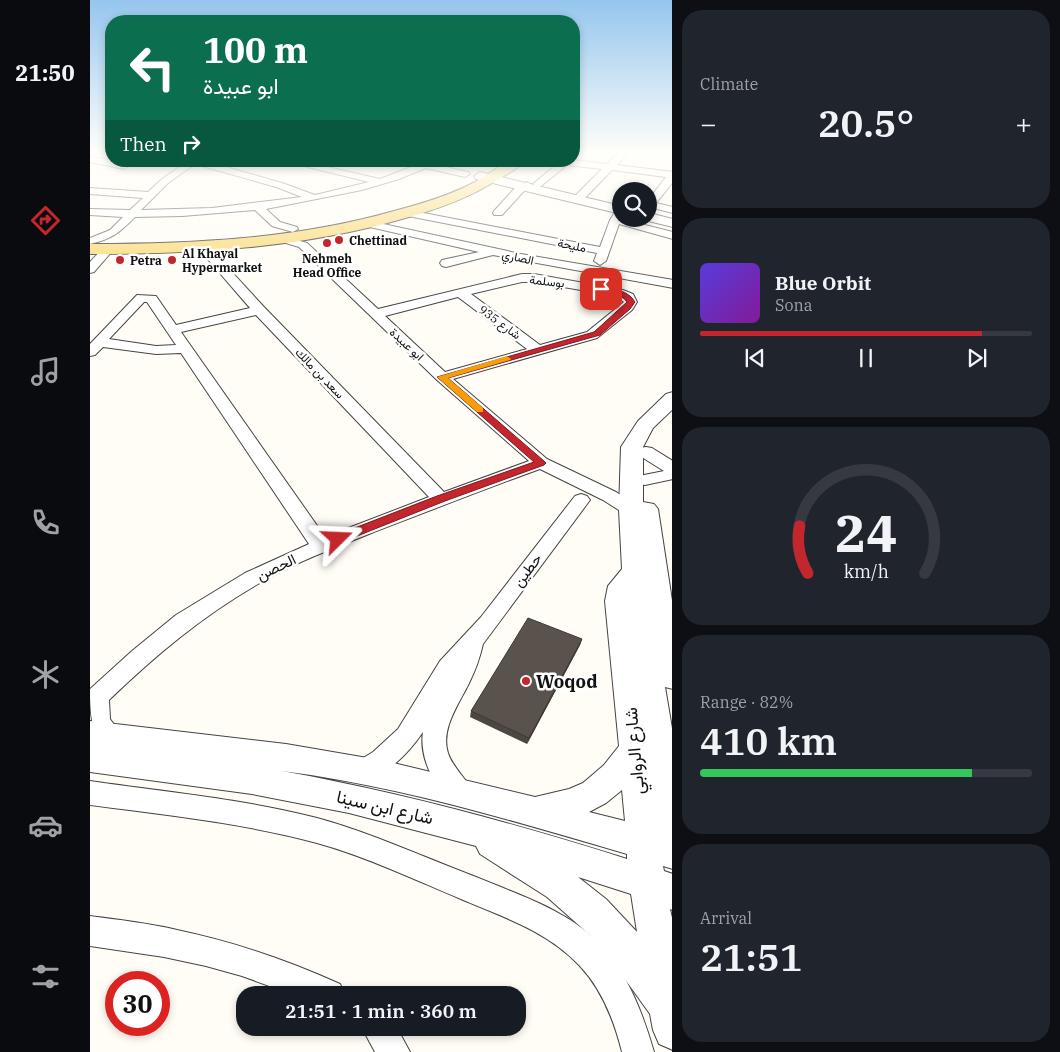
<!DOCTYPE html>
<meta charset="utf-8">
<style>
body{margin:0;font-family:"IBM Plex Serif",Vazirmatn,serif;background:#20242c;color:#f1f3f6;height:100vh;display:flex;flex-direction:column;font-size:19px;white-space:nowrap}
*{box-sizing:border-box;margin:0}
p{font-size:16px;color:#9ea1a6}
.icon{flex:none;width:28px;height:28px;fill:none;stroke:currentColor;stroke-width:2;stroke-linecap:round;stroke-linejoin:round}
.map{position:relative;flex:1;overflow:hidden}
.panel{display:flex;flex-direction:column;gap:10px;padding:10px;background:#0d0f14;width:388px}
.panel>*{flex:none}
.guide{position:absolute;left:15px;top:15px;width:475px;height:152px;border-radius:20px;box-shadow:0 2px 8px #0003;background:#0b6e4f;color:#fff;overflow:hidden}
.fabs{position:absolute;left:522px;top:182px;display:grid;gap:10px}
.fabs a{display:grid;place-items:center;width:45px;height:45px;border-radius:50%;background:#171b24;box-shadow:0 2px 8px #0003;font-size:25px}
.speed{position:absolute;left:15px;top:971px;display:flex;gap:10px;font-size:25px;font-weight:700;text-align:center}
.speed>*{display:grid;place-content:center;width:65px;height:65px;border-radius:50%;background:#171b24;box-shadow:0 2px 8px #0003;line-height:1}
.speed .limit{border:8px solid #d22;background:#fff;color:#111}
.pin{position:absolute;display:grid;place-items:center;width:42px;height:42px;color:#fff;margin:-21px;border-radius:10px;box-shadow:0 2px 8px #0006}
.me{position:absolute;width:55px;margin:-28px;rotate:69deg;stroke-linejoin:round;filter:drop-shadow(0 0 4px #0008)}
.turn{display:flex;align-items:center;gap:18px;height:105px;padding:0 15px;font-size:22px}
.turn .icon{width:65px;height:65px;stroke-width:2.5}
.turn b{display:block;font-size:35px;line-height:42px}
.then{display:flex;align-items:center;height:48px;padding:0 15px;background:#0003;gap:10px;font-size:19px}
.big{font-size:38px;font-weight:600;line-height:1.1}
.panel .widget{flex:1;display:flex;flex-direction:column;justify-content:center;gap:8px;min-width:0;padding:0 18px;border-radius:20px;background:#20242c}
.panel .dial{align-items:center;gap:0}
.dial svg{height:130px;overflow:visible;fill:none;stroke:#363941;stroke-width:7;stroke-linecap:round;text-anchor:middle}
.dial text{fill:#f1f3f6;stroke:none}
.song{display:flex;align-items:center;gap:15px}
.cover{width:60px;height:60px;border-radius:8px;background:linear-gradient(135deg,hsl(250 70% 55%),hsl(290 70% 35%))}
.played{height:5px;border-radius:2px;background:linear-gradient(90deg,#c4262e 85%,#363941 85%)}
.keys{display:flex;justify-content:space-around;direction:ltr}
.heat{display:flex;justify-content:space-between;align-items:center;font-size:28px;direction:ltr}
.charge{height:8px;border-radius:4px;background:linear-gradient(90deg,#34c759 82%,#363941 0)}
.trip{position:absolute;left:146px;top:986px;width:290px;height:50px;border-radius:20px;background:#171b24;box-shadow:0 2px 8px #0003;font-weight:600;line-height:50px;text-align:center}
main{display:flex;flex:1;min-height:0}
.dock{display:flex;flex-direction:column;width:90px;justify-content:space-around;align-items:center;background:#090b0e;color:#9ea1a6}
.dock .icon{width:35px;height:35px}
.dock .current{color:#c4262e}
.dock b{font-size:22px;color:#f1f3f6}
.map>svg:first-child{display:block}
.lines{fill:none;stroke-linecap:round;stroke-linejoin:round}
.minor-casing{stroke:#444;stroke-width:2}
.tertiary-casing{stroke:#444;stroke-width:2}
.primary-casing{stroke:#222;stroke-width:2}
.minor{fill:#fff;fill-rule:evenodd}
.tertiary{fill:#fff;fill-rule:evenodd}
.primary{fill:#f9d66b;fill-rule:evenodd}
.wall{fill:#4d4742}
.shaded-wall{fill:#3f3936}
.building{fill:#5a524d;stroke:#3f3936}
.route{fill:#c4262e;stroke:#7f191e}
.slow{fill:#f59e0b}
.poi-dot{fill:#c4262e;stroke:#fff;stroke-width:2}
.labels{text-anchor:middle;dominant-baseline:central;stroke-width:5;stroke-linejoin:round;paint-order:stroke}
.far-poi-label{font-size:12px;font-weight:bold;fill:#111;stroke:#fff;text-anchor:start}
.far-street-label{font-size:12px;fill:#111;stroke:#fff}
.street-label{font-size:15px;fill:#111;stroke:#fff}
.near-poi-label{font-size:18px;font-weight:bold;fill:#111;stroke:#fff;text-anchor:start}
.near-street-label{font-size:18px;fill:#111;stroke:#fff}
</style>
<main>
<nav class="dock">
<b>21:50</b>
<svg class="icon current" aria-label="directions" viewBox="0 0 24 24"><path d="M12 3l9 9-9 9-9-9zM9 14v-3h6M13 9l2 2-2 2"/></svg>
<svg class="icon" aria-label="music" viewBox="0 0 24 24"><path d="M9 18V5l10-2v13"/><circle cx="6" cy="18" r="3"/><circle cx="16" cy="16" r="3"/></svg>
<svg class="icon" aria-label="phone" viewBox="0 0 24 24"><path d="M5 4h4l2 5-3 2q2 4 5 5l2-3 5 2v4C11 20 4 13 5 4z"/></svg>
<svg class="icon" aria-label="climate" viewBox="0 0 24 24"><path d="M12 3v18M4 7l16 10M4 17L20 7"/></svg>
<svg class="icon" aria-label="car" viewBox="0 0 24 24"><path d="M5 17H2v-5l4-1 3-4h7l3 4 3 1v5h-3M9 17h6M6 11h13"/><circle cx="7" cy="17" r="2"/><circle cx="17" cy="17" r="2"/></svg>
<svg class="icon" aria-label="filters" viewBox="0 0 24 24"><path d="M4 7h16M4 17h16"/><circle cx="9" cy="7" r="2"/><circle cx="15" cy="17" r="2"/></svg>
</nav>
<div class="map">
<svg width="583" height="1052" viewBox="0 0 583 1052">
<rect width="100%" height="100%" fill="#fffdf5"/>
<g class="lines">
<defs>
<g id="minor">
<path d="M530 151H540L527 165 583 172V182L566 203 583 207V213L559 207V199L576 177 522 170 492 201H484V197L512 169 477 165 451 186 448 187 443 184 467 164 463 161 484 160 517 164Z"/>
<path d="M0 156 37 164 39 166 34 169 0 162Z"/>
<path d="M98 161H115L192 183 225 195 279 182 193 161H211L290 179 326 165 323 163 325 161H345L343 164 378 172 380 174 375 177 336 168 309 179 272 190 176 209 190 222 207 227 208 229 203 232 182 226 165 210 92 216 45 217C29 233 22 239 0 244V238L20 230 33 217 0 215V209L40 210 53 198 0 194V188L58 192 72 179ZM105 164 186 187 212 197 122 208 51 210 78 183Z"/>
<path d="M437 182 442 185 433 192 412 215H404L403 213 404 211 425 188Z"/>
<path d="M531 208V219L583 232V239L529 224 516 261 510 265 504 261 507 253 318 216 313 213 318 210 510 247 520 220 527 209Z"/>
<path d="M275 220 431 254 583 280V288L403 255 356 267 352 266 350 263 352 260 389 252 271 225 270 223Z"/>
<path d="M190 235 217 243 288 309 432 274H444L533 290 543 294 547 302 542 310 507 338 363 379 457 459 526 492 547 506 550 510 547 514 541 516 535 514 513 500 450 469C392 490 336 512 279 534 242 549 203 563 168 584 111 617 66 655 19 700L20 719 32 736 29 743C0 755 0 708 0 689L42 651 86 615 155 573 219 544 91 353 66 354 13 347 5 355 0 356V344L47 295 66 296 86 325 160 308 108 248 106 246 108 244H116L174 307 354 492 439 461 347 380 209 247 186 240 184 238 186 236ZM432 282H444L526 296 534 302 497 332 450 345 381 294ZM368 297 437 349 355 372 295 316ZM54 302H57L86 345 66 346 19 339ZM166 315 339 497 235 537 91 332Z"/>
<path d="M18 246 24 249 4 272 0 273V262L14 247Z"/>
<path d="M556 447 562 448 583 461V479L555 485 549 484 546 480 549 476 574 471 550 456 548 452 550 448Z"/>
<path d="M491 494 497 496 500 500 393 644C390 657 386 669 380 681 370 703 350 728 358 753 363 768 376 778 383 792L379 800 370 804C345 794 329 757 333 732 318 754 299 773 274 782L265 779 261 771 265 763 283 752 308 729 350 661 391 617 485 496Z"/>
<path d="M0 781C76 792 153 799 227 818 282 833 333 857 386 877 429 895 478 910 511 945 538 974 553 1014 564 1052H532C524 1020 512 989 489 965 457 931 413 917 371 899 323 879 277 857 227 843 153 823 76 815 0 805Z"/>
<path d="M0 916C29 920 58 923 87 930 144 942 197 960 250 984L255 995H204L152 976 116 966 74 957 0 946Z"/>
<path d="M272 1028H307L320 1052H285Z"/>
</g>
<g id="tertiary">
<path d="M390 172 531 206V214L386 179 384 176Z"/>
<path d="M559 213 583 219V227L554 220 559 219Z"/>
<path d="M583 392V409L563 428 553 447V502L564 504 568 509 583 607V689L575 687 583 734V869L573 866 574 871 583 874V910L580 909 583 922V1050L569 1044 563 1030 560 1014 522 961 501 936 457 897 390 854 386 846 259 813 162 794 0 772V721L196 744 295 761 445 797 479 789 493 783 514 765 529 746 515 601 518 586 532 569 529 510 531 447 548 421 576 394ZM192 771C310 786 424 821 537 854V859C424 823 309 792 192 771ZM532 790 535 821 499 812 516 803ZM488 877 541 894 547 932 516 899Z"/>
</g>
<path id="primary" d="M418 161H435C428 169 415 175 407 180 378 199 345 210 312 219 211 248 105 254 0 254V244C102 244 206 239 304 211 331 204 358 196 383 183 395 177 406 168 418 161Z"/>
</defs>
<use href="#minor" class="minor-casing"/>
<use href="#tertiary" class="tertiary-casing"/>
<use href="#primary" class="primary-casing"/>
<use href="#minor" class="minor"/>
<use href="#tertiary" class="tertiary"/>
<use href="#primary" class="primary"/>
</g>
<path class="wall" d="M492 639 490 645 437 744 380 717 381 711Z"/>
<path class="shaded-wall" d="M492 639 490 645 437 744 439 738Z"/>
<path class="building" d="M438 618 492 639 439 738 381 711Z"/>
<linearGradient id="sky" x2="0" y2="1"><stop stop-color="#95c6ee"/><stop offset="0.51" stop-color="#fffefa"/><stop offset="1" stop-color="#fffefa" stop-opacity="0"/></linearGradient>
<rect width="583" height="299" fill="url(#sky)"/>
<path class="route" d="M511 287C524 289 538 290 545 302L540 309 510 335 358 378 454 461 456 463 454 465 355 501 252 542H244L242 539 244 536 347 496 444 462 347 377 504 332 537 302C531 293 518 293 509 291L507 289Z"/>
<path class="slow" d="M417 356 421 359 420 360 358 378 393 408V412H387L347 377Z"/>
<g class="poi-dot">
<circle cx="249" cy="240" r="5"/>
<circle cx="237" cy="243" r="5"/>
<circle cx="30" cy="260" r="5"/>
<circle cx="82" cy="260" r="5"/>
<circle cx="436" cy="681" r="5"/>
</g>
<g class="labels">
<g class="far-poi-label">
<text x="259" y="240">Chettinad</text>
<text x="92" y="253">Al Khayal<tspan x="92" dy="14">Hypermarket</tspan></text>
<text x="237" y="258" text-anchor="middle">Nehmeh<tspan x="237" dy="14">Head Office</tspan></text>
<text x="40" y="260">Petra</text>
</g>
<g class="far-street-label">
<text transform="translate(482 245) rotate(11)">مليحة</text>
<text transform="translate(428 257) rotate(12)">الصاري</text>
<text transform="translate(457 281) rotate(6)">بوسلمة</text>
<text transform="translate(410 322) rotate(36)">شارع 935</text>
<text transform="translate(317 344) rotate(43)">ابو عبيدة</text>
<text transform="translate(230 373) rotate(46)">سعد بن مالك</text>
</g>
<g class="street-label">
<text transform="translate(186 567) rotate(-26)">الحصن</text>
<text transform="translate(437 570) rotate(-53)">حطين</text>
</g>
<g class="near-poi-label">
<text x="446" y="681">Woqod</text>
</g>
<g class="near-street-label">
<text transform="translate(544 751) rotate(-95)">شارع الروابي</text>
<text transform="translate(295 807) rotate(13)">شارع ابن سينا</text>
</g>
</g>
</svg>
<div class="fabs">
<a><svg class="icon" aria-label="search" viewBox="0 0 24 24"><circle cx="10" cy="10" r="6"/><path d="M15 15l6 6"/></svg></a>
</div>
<div class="speed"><div class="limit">30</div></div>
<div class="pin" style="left:511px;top:289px;background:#d93025"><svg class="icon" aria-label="arrive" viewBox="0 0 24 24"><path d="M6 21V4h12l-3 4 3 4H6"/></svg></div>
<svg class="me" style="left:248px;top:539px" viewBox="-20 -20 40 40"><path d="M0-17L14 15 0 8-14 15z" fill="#c4262e" stroke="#fff" stroke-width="4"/></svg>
<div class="trip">21:51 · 1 min · 360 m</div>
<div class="guide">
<div class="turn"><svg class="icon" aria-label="left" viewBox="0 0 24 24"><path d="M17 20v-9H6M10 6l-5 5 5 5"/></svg><div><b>100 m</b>ابو عبيدة</div></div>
<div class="then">Then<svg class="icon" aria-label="right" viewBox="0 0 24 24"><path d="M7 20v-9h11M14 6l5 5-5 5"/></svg></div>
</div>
</div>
<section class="panel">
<div class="widget"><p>Climate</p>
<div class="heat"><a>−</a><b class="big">20.5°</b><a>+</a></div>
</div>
<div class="widget">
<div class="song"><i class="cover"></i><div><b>Blue Orbit</b><p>Sona</p></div></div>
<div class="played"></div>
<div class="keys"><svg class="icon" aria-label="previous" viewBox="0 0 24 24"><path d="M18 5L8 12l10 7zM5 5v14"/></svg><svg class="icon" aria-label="pause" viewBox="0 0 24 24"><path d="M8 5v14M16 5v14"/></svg><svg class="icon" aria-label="next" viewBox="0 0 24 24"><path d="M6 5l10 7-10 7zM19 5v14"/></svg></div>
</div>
<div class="widget dial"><svg viewBox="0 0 100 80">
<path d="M14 69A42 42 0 1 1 86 69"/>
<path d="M14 69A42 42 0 0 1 9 40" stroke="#c4262e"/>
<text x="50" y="56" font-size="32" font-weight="700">24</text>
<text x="50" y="72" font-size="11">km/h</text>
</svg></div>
<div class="widget"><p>Range · 82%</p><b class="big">410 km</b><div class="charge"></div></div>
<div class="widget"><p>Arrival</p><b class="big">21:51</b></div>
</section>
</main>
